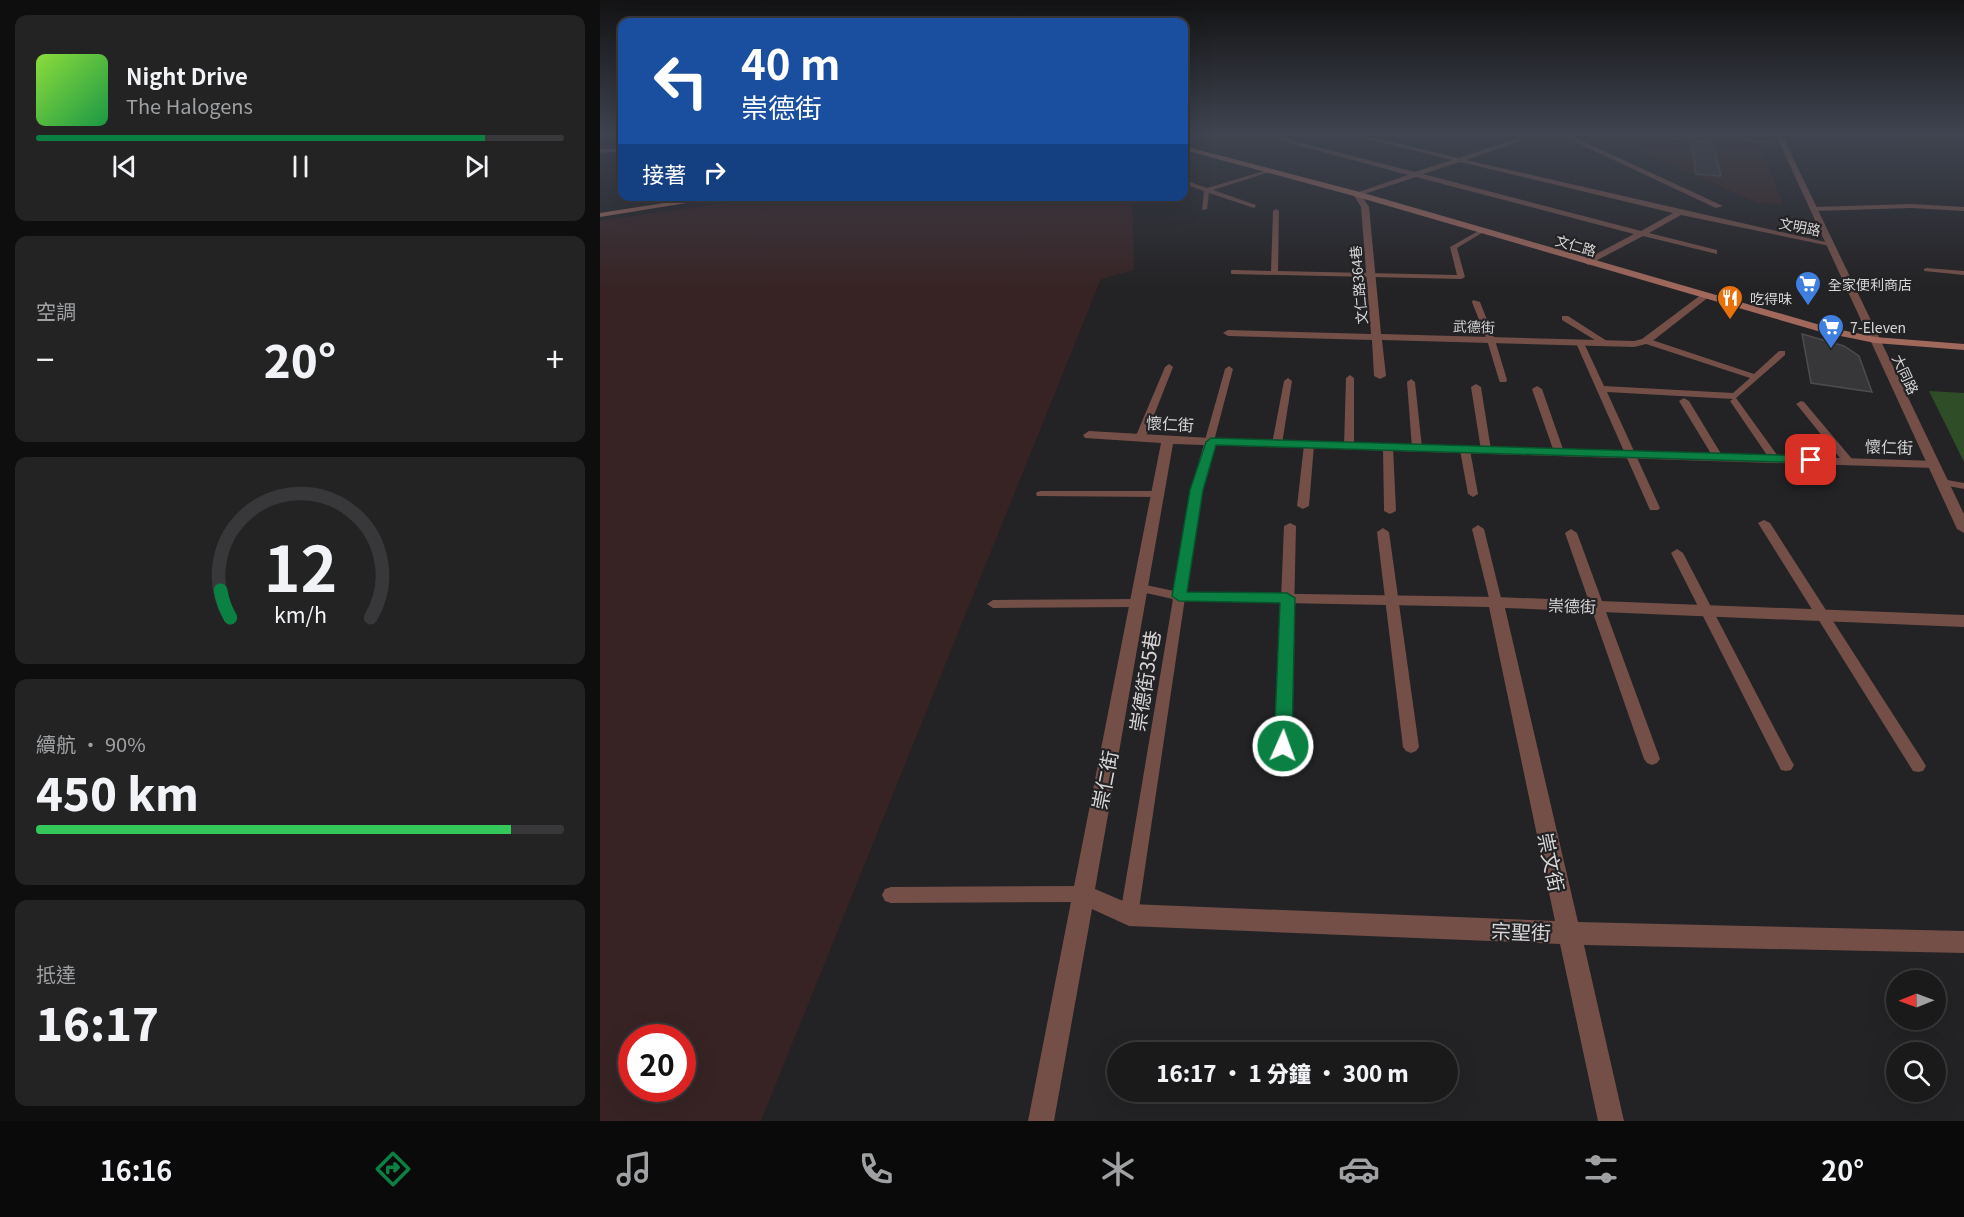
<!DOCTYPE html>
<html lang="zh-TW">
<meta charset="utf-8">
<style>
body{margin:0;font-family:Georgia,"Noto Sans TC",serif;background:#232324;color:#f1f3f6;height:100vh;display:flex;flex-direction:column;font-size:22px;white-space:nowrap}
*{box-sizing:border-box;margin:0}
p{font-size:20px;color:#9fa1a3}
.icon{flex:none;width:33px;height:33px;fill:none;stroke:currentColor;stroke-width:2;stroke-linecap:round;stroke-linejoin:round}
.map{position:relative;flex:1;overflow:hidden}
.panel{display:flex;flex-direction:column;gap:15px;padding:15px;background:#0e0e0f;width:600px}
.panel>*{flex:none}
.guide{position:absolute;left:18px;top:18px;width:570px;height:183px;border-radius:12px;box-shadow:0 6px 24px #0002,0 0 0 2px #38383a;background:#1a4fa0;color:#fff;overflow:hidden}
.needle{width:39px;rotate:269deg}
.buttons{position:absolute;left:1286px;top:970px;display:grid;gap:12px}
.buttons a{display:grid;place-items:center;width:60px;height:60px;border-radius:50%;background:#1a1a1b;box-shadow:0 6px 24px #0002,0 0 0 2px #38383a;font-size:30px}
.speed{position:absolute;left:18px;top:1024px;display:flex;gap:12px;font-size:30px;font-weight:700;text-align:center}
.speed>*{display:grid;place-content:center;width:78px;height:78px;border-radius:50%;background:#1a1a1b;box-shadow:0 6px 24px #0002,0 0 0 2px #38383a;line-height:1}
.speed .limit{border:9px solid #d22;background:#fff;color:#111}
.pin{position:absolute;display:grid;place-items:center;width:51px;height:51px;color:#fff;margin:-26px;border-radius:12px;box-shadow:0 3px 9px #0006}
.me{position:absolute;width:66px;margin:-33px;rotate:2deg;stroke-linejoin:round;filter:drop-shadow(0 0 4px #0008)}
.turn{display:flex;align-items:center;gap:21px;height:126px;padding:0 24px;font-size:27px}
.turn .icon{width:78px;height:78px;stroke-width:2.5}
.turn b{display:block;font-size:42px;line-height:51px}
.then{display:flex;align-items:center;height:57px;padding:0 24px;background:#0003;gap:12px;font-size:22px}
.big{font-size:45px;font-weight:800;line-height:1.1}
.panel .widget{flex:1;display:flex;flex-direction:column;justify-content:center;gap:9px;min-width:0;padding:0 21px;border-radius:12px;background:#232324}
.panel .dial{align-items:center;gap:0}
.dial svg{height:156px;overflow:visible;fill:none;stroke:#38383a;stroke-width:7;stroke-linecap:round;text-anchor:middle}
.dial text{fill:#f1f3f6;stroke:none}
.song{display:flex;align-items:center;gap:18px}
.cover{width:72px;height:72px;border-radius:9px;background:linear-gradient(135deg,hsl(90 70% 55%),hsl(140 70% 35%))}
.played{height:6px;border-radius:3px;background:linear-gradient(90deg,#0b8043 85%,#38383a 85%)}
.keys{display:flex;justify-content:space-around;direction:ltr}
.heat{display:flex;justify-content:space-between;align-items:center;font-size:33px;direction:ltr}
.charge{height:9px;border-radius:4px;background:linear-gradient(90deg,#34c759 90%,#38383a 0)}
.trip{position:absolute;left:507px;top:1042px;width:351px;height:60px;border-radius:30px;background:#1a1a1b;box-shadow:0 6px 24px #0002,0 0 0 2px #38383a;font-weight:800;line-height:60px;text-align:center}
.menu{display:flex;height:96px;justify-content:space-around;align-items:center;background:#0a0a0b;color:#9fa1a3}
.menu .icon{width:42px;height:42px}
.menu .current{color:#0b8043}
.menu b{font-size:27px;color:#f1f3f6}
main{display:flex;flex:1;min-height:0}
.map>svg:first-child{display:block}
.industrial{fill:#372324;fill-rule:evenodd}
.education{fill:#372420}
.green{fill:#2f4e27}
.building{fill:#373638;stroke:#4c4b4d;stroke-width:1.5}
.lines{fill:none;stroke-linecap:round;stroke-linejoin:round}
.service{fill:#734f48;fill-rule:evenodd}
.minor{fill:#734f48;fill-rule:evenodd}
.tertiary{fill:#734f48;fill-rule:evenodd}
.secondary{fill:#a1685c;fill-rule:evenodd}
.route{fill:#0b8043;stroke:#07532c;stroke-width:1.5}
.labels{text-anchor:middle;dominant-baseline:central;stroke-width:4.5;stroke-linejoin:round;paint-order:stroke}
.far-street-label{font-size:14px;fill:#d8d7d8;stroke:#232224}
.far-poi-label{font-size:14px;fill:#d8d7d8;stroke:#232224;text-anchor:start}
.street-label{font-size:16px;fill:#d8d7d8;stroke:#232224}
.near-street-label{font-size:20px;fill:#d8d7d8;stroke:#232224}
</style>
<main>
<section class="panel">
<div class="widget">
<div class="song"><i class="cover"></i><div><b>Night Drive</b><p>The Halogens</p></div></div>
<div class="played"></div>
<div class="keys"><svg class="icon" aria-label="previous" viewBox="0 0 24 24"><path d="M18 5L8 12l10 7zM5 5v14"/></svg><svg class="icon" aria-label="pause" viewBox="0 0 24 24"><path d="M8 5v14M16 5v14"/></svg><svg class="icon" aria-label="next" viewBox="0 0 24 24"><path d="M6 5l10 7-10 7zM19 5v14"/></svg></div>
</div>
<div class="widget"><p>空調</p>
<div class="heat"><a>−</a><b class="big">20°</b><a>+</a></div>
</div>
<div class="widget dial"><svg viewBox="0 0 100 80">
<path d="M14 69A42 42 0 1 1 86 69"/>
<path d="M14 69A42 42 0 0 1 9 55" stroke="#0b8043"/>
<text x="50" y="56" font-size="32" font-weight="700">12</text>
<text x="50" y="72" font-size="11">km/h</text>
</svg></div>
<div class="widget"><p>續航 · 90%</p><b class="big">450 km</b><div class="charge"></div></div>
<div class="widget"><p>抵達</p><b class="big">16:17</b></div>
</section>
<div class="map">
<svg width="1364" height="1121" viewBox="0 0 1364 1121">
<rect width="100%" height="100%" fill="#232224"/>
<path class="industrial" d="M172 196 532 197 534 270 501 279 161 1121H0V221ZM32 1038H82V1089H32Z"/>
<path class="education" d="M1000 133H1155L1183 204 1158 203Z"/>
<path class="green" d="M1329 391 1364 393V462Z"/>
<g class="building">
<path d="M1112 140 1121 176 1096 174 1091 141Z"/>
<path d="M1202 334 1244 346 1259 356 1272 392 1211 383Z"/>
</g>
<g class="lines">
<g class="service">
<path d="M861 133H870V134L868 135Z"/>
<path d="M1059 133H1065L1074 137 1107 135 1185 143 1183 144 1107 137 1073 140Z"/>
<path d="M0 149H22V151L0 153Z"/>
<path d="M668 170 673 171 613 190 656 205 654 208 609 193 607 209 602 210 604 191 584 184V180L607 188Z"/>
<path d="M676 209 679 211 678 271 857 275 850 247 880 230 885 231 857 248 865 277 861 279 631 274V270H634L671 271 673 211Z"/>
<path d="M1326 268 1364 271V275L1324 271V269Z"/>
<path d="M873 300 880 302 895 340 907 380 906 382H900L899 380 887 340 872 302Z"/>
<path d="M962 316H968L1010 343 1003 345 962 320Z"/>
<path d="M1043 339H1049L1154 374 1179 351H1185V355L1136 398 1180 459 1179 461H1171L1130 401 1133 399 1007 392 1060 508 1058 510H1050L976 343 977 341 984 343 1004 386 1133 393 1150 378 1043 343Z"/>
<path d="M569 364 573 367 545 438 544 440H536L535 438 565 367Z"/>
<path d="M629 366 633 369 601 490 538 915 535 921 529 924 523 921 520 915 573 599 537 591 535 588 541 584 574 591 591 490 625 369Z"/>
<path d="M750 375 754 378V446L749 449 744 446 746 378Z"/>
<path d="M688 378 692 381 682 444 677 447 672 444 684 381Z"/>
<path d="M811 379 815 382 822 448 817 451 812 448 807 382Z"/>
<path d="M876 384 881 387 891 450 886 453 881 450 871 387Z"/>
<path d="M937 386 942 389 964 452 963 454H955L954 452 932 389Z"/>
<path d="M1084 398 1089 401 1123 457 1122 459H1114L1113 457 1079 401Z"/>
<path d="M1201 401 1204 402 1252 459 1253 461 1252 463H1244L1198 406 1196 404Z"/>
<path d="M709 442 714 445 709 506 703 509 697 506 704 445Z"/>
<path d="M788 444 793 447 796 511 790 514 784 511 783 447Z"/>
<path d="M865 447 870 450 878 494 873 497 868 494 860 450Z"/>
<path d="M1342 479 1364 483V489L1338 484 1337 482Z"/>
<path d="M441 491H558L563 494 558 497 437 496 436 494 437 492Z"/>
<path d="M1164 520 1170 523 1323 761 1326 766 1323 771 1318 772 1313 771 1158 523Z"/>
<path d="M690 523 696 526 691 746 688 750 683 752 678 750 675 746 684 526Z"/>
<path d="M878 525 884 529 902 602 896 606 890 602 872 529Z"/>
<path d="M783 528 789 532 819 747 816 751 811 753 806 751 803 747 777 532Z"/>
<path d="M971 529 977 533 1060 759 1057 763 1052 765 1047 763 1044 759 965 533Z"/>
<path d="M1077 549 1083 553 1191 760 1194 765 1191 770 1186 771 1181 770 1071 553Z"/>
<path d="M538 599 544 603 538 607 393 608 387 604 393 600Z"/>
<path d="M483 886 489 888 492 894 489 900 483 902 291 903 285 901 282 895 285 889 291 887Z"/>
</g>
<g class="minor">
<path d="M652 133H663L815 172 852 160 742 133H754L859 158 933 133H943L866 160 1234 244 1230 246 1081 215 1049 233 1117 250V254L1043 236 988 265 984 262 985 260 1034 234 816 177 761 195 769 207 781 334 1034 341 1042 339 1102 294 1110 296 1050 343 1034 347 782 340 786 376 780 379 774 376 772 340 628 336 623 333 628 330 771 334 761 207 753 194 808 175ZM860 162 1073 213 1041 231 823 174Z"/>
<path d="M956 133H965L1123 206 1116 208Z"/>
<path d="M1234 133 1364 134V138L1237 135Z"/>
<path d="M1311 204 1364 207V211L1311 208 1214 211 1210 209 1214 207Z"/>
<path d="M489 431 611 438 1338 461 1339 464 1333 468 573 444 495 889 530 904 955 921 889 607 579 601 573 600 571 596 573 592 896 597 1364 615V627L905 608 978 922 1364 931V953L984 945 1024 1121H998L960 944 529 926 492 909 454 1121H428L561 443 485 438 483 435Z"/>
</g>
<path class="tertiary" d="M1175 133H1181L1364 514V533L1357 529Z"/>
<g class="secondary">
<path d="M584 146 760 192 1227 327 1275 337 1364 344V350L1275 343 1221 332 754 196 584 150Z"/>
<path d="M109 196H130L0 217V213Z"/>
</g>
</g>
<linearGradient id="sky" x2="0" y2="1"><stop stop-color="#131314"/><stop offset="0.46" stop-color="#3f4450"/><stop offset="1" stop-color="#3f4450" stop-opacity="0"/></linearGradient>
<rect width="1364" height="290" fill="url(#sky)"/>
<path class="route" d="M611 438 1211 456 1217 460 1211 463 616 445 603 490 587 592 687 593 695 598 692 746 689 751 683 753 677 751 674 746 680 603 579 601 572 596 590 490 606 442Z"/>
<defs>
<symbol id="supermarket-pin" viewBox="-11 -11 22 30"><path d="M0 17L-7.5 6A9.5 9.5 0 1 1 7.5 6Z" fill="#3f7fe0" stroke="#232224"/><path d="M-6-5.5h2.5l.6 2H6L4.5 2H-2.5L-4.4-4H-6ZM-1.5 3.2a1.3 1.3 0 1 0 .1 0ZM3 3.2a1.3 1.3 0 1 0 .1 0Z" fill="#fff"/></symbol>
<symbol id="restaurant-pin" viewBox="-11 -11 22 30"><path d="M0 17L-7.5 6A9.5 9.5 0 1 1 7.5 6Z" fill="#e8710a" stroke="#232224"/><path d="M-5-6h1v4h1v-4h1v4h1v-4h1v5L-1.5 .5V6h-2V.5L-5-1ZM5-6V6H3V1.5H1.5Q1.5-4 5-6Z" fill="#fff"/></symbol>
</defs>
<g fill-rule="evenodd">
<use href="#supermarket-pin" x="1193" y="269" width="30" height="40"/>
<use href="#restaurant-pin" x="1115" y="283" width="30" height="40"/>
<use href="#supermarket-pin" x="1216" y="312" width="30" height="40"/>
</g>
<g class="labels">
<g class="far-street-label">
<text transform="translate(1200 226) rotate(11)">文明路</text>
<text transform="translate(976 245) rotate(16)">文仁路</text>
<text transform="translate(758 285) rotate(-95)">文仁路364巷</text>
<text transform="translate(874 326) rotate(2)">武德街</text>
<text transform="translate(1306 374) rotate(65)">大同路</text>
</g>
<g class="far-poi-label">
<text x="1228" y="284">全家便利商店</text>
<text x="1150" y="298">吃得味</text>
<text x="1250" y="327">7-Eleven</text>
</g>
<g class="street-label">
<text transform="translate(570 423) rotate(3)">懷仁街</text>
<text transform="translate(1289 446) rotate(2)">懷仁街</text>
<text transform="translate(972 605) rotate(2)">崇德街</text>
</g>
<g class="near-street-label">
<text transform="translate(544 681) rotate(-81)">崇德街35巷</text>
<text transform="translate(504 780) rotate(-79)">崇仁街</text>
<text transform="translate(952 862) rotate(78)">崇文街</text>
<text transform="translate(921 931) rotate(2)">宗聖街</text>
</g>
</g>
</svg>
<div class="buttons">
<a><svg class="needle" viewBox="-14 -14 28 28"><path d="M0-13l5 13h-10z" fill="#e53935"/><path d="M0 13l5-13h-10z" fill="#9fa1a3"/></svg></a>
<a><svg class="icon" aria-label="search" viewBox="0 0 24 24"><circle cx="10" cy="10" r="6"/><path d="M15 15l6 6"/></svg></a>
</div>
<div class="speed"><div class="limit">20</div></div>
<div class="pin" style="left:1211px;top:460px;background:#d93025"><svg class="icon" aria-label="arrive" viewBox="0 0 24 24"><path d="M6 21V4h12l-3 4 3 4H6"/></svg></div>
<svg class="me" style="left:683px;top:746px" viewBox="-20 -20 40 40"><circle r="17" fill="#0b8043" stroke="#fff" stroke-width="3"/><path d="M0-11L8 9 0 5-8 9z" fill="#fff"/></svg>
<div class="trip">16:17 · 1 分鐘 · 300 m</div>
<div class="guide">
<div class="turn"><svg class="icon" aria-label="left" viewBox="0 0 24 24"><path d="M17 20v-9H6M10 6l-5 5 5 5"/></svg><div><b>40 m</b>崇德街</div></div>
<div class="then">接著<svg class="icon" aria-label="right" viewBox="0 0 24 24"><path d="M7 20v-9h11M14 6l5 5-5 5"/></svg></div>
</div>
</div>
</main>
<nav class="menu">
<b>16:16</b>
<svg class="icon current" aria-label="directions" viewBox="0 0 24 24"><path d="M12 3l9 9-9 9-9-9zM9 14v-3h6M13 9l2 2-2 2"/></svg>
<svg class="icon" aria-label="music" viewBox="0 0 24 24"><path d="M9 18V5l10-2v13"/><circle cx="6" cy="18" r="3"/><circle cx="16" cy="16" r="3"/></svg>
<svg class="icon" aria-label="phone" viewBox="0 0 24 24"><path d="M5 4h4l2 5-3 2q2 4 5 5l2-3 5 2v4C11 20 4 13 5 4z"/></svg>
<svg class="icon" aria-label="climate" viewBox="0 0 24 24"><path d="M12 3v18M4 7l16 10M4 17L20 7"/></svg>
<svg class="icon" aria-label="car" viewBox="0 0 24 24"><path d="M5 17H2v-5l4-1 3-4h7l3 4 3 1v5h-3M9 17h6M6 11h13"/><circle cx="7" cy="17" r="2"/><circle cx="17" cy="17" r="2"/></svg>
<svg class="icon" aria-label="filters" viewBox="0 0 24 24"><path d="M4 7h16M4 17h16"/><circle cx="9" cy="7" r="2"/><circle cx="15" cy="17" r="2"/></svg>
<b>20°</b>
</nav>
